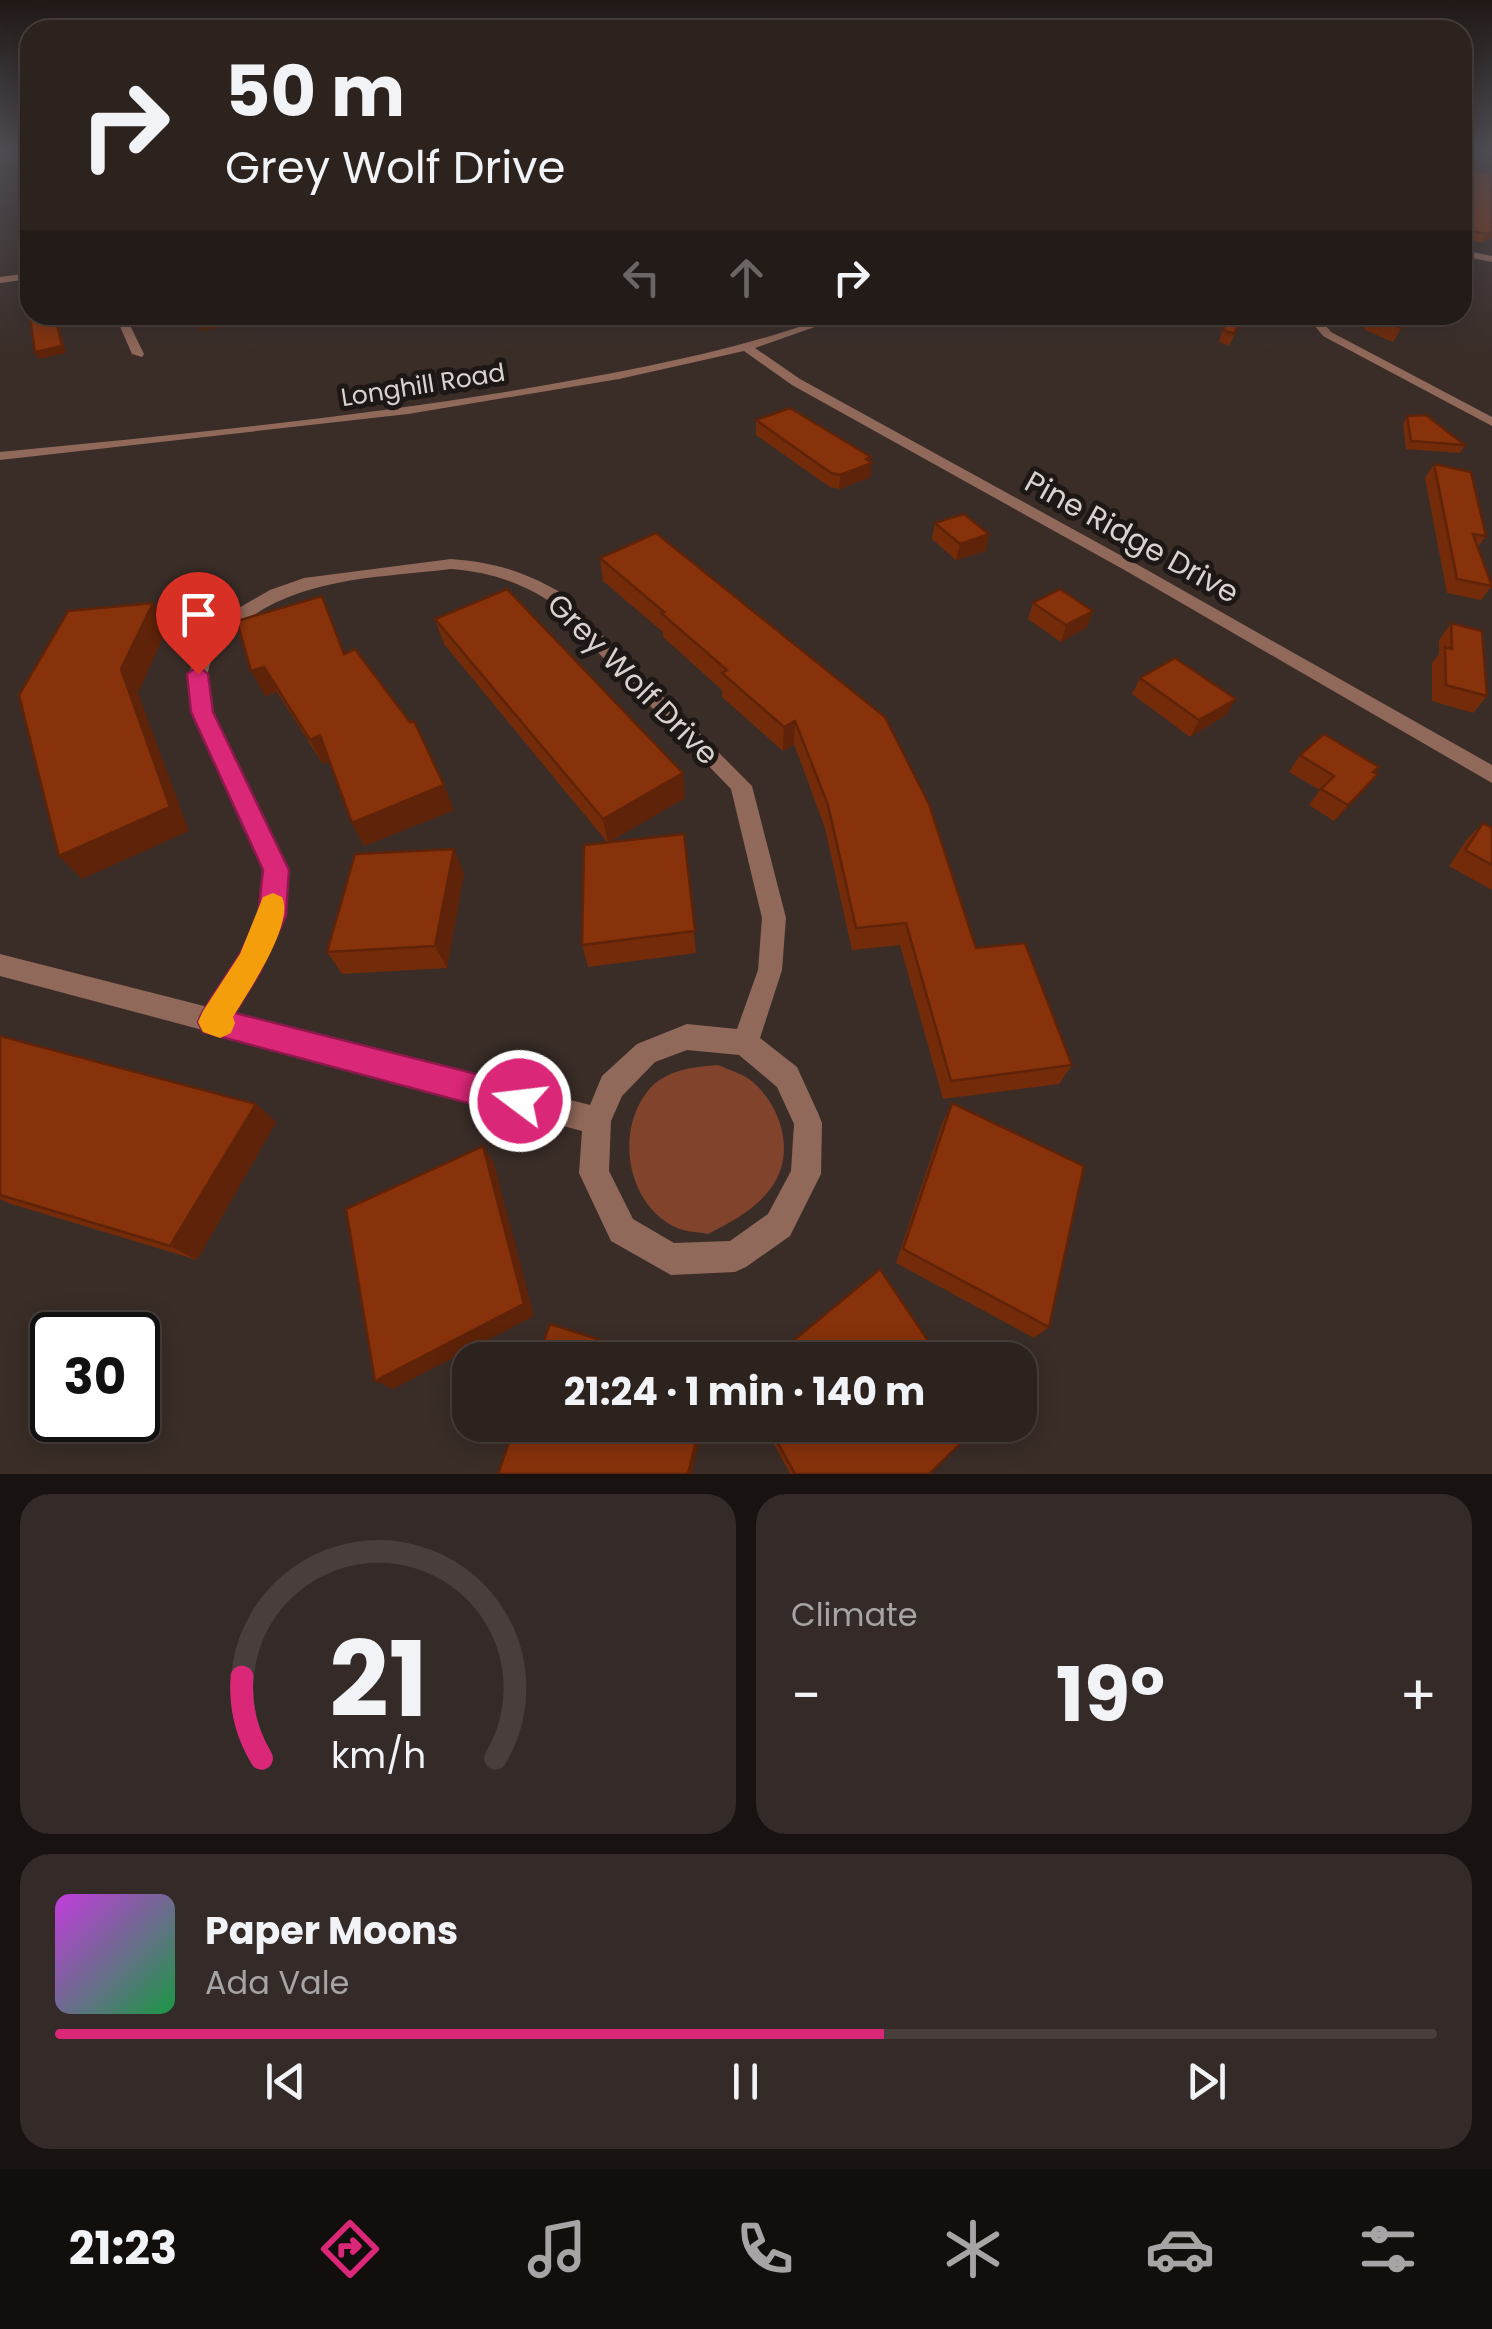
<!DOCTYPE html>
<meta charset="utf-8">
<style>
body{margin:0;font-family:Poppins,sans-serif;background:#342a27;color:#f1f3f6;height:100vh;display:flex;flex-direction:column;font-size:38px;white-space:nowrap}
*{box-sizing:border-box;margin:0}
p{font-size:32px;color:#a6a4a4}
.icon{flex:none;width:55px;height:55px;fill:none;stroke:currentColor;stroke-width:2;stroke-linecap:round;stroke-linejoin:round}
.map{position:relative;height:1474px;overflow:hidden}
.details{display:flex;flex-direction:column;gap:20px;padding:20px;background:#181310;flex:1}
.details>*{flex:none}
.guide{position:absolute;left:20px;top:20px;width:1452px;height:305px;border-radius:30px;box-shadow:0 5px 25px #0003,0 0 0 2px #483f3c;background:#2c221e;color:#f1f3f6;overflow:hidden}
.speed{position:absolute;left:30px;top:1312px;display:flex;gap:20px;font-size:50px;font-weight:700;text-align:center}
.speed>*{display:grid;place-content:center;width:130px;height:130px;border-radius:50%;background:#2c221e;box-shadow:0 5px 25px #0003,0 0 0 2px #483f3c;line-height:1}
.speed .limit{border:5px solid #111;border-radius:15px;background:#fff;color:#111}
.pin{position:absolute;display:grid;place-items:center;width:85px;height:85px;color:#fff;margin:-102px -42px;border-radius:50% 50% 50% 0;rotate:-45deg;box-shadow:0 0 10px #0007}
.pin .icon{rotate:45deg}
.me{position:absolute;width:110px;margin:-55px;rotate:285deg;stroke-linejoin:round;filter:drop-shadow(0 0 8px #0008)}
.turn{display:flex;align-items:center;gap:35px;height:210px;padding:0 40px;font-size:45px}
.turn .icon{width:130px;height:130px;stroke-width:2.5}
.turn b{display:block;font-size:70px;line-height:85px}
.lanes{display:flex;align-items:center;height:95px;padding:0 40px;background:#0003;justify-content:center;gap:50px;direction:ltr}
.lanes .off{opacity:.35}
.big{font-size:75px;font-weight:700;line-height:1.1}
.details .tile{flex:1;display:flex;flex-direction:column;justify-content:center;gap:15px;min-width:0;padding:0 35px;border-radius:30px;background:#342a27}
.details .dial{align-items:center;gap:0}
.dial svg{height:260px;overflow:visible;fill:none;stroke:#483f3c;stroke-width:7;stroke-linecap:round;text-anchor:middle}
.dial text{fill:#f1f3f6;stroke:none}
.song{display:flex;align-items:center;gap:30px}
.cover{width:120px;height:120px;border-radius:15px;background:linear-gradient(135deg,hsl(290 70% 55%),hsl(140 70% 35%))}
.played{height:10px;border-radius:5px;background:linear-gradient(90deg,#db2777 60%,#483f3c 60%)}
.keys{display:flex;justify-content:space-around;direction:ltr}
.heat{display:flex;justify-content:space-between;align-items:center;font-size:55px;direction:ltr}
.details .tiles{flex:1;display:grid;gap:20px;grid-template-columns:1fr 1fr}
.tile:last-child{grid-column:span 2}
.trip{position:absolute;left:452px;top:1342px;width:585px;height:100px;border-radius:30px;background:#2c221e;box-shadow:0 5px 25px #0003,0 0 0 2px #483f3c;font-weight:700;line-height:100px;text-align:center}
.dock{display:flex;height:160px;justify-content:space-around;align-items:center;background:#120e0c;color:#a6a4a4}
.dock .icon{width:70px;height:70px}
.dock .active{color:#db2777}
.dock b{font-size:45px;color:#f1f3f6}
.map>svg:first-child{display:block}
.green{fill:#81432b}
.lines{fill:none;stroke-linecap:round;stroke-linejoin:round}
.street{fill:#91695a;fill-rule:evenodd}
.wall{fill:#742b09}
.shaded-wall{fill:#5e2308}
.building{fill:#87320b;stroke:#5e2308;stroke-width:2.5}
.route{fill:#db2777;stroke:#8e194d;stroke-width:2.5}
.slow{fill:#f59e0b}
.labels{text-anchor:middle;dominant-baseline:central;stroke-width:10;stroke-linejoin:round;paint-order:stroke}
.far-street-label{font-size:25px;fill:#dad2cf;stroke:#1d1715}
.street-label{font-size:30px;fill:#dad2cf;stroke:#1d1715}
</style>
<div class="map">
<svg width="1492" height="1474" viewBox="0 0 1492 1474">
<rect width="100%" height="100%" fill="#3a2d28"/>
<path class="green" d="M718 1065C729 1070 744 1074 753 1082 782 1108 796 1154 771 1188 755 1210 731 1222 708 1234 699 1232 686 1232 677 1228 627 1205 615 1133 647 1092 664 1070 692 1067 718 1065Z"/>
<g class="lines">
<g class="street">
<path d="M1462 250 1492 256V262L1462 256Z"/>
<path d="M30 273V279L0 283V277Z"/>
<path d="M115 315H125L144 354 142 357 132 354Z"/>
<path d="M834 315H849L755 348 800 379 1140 566 1492 765V783L1128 572 792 385 744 351 619 379 408 414 0 460V452C175 435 349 418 523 389 628 371 733 352 834 315Z"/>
<path d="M1306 315H1317L1331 332 1492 417V426L1323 336Z"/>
<path d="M451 559C492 562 523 571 558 591L752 786 786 918 782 970 760 1038 797 1067 818 1113 822 1123 821 1174 790 1236 746 1267 735 1272 671 1275 611 1241 579 1173 582 1131 0 976V954L208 1007 241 955 260 916 265 871 192 712 189 673 202 641 237 609 270 590 304 578ZM451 569C488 572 514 580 546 599L731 789 762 918 758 970 737 1029 687 1024 637 1044 602 1076 590 1105 233 1013C258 972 290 926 287 875 286 854 251 794 240 771 226 742 202 706 208 672 211 653 223 641 236 629 294 577 377 578 451 569ZM687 1050 739 1055 777 1087 794 1124 791 1171 768 1214 730 1241 674 1243 633 1219 609 1171 611 1121 622 1096 655 1062Z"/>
</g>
</g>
<g class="wall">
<path d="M1462 168 1492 174V238L1482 243 1462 238Z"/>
<path d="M1214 315H1245L1229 346 1219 342 1224 322Z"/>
<path d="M1364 315H1399L1401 328 1393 342 1365 330Z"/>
<path d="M1407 416 1465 445 1460 453 1406 449 1403 424Z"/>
<path d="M756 420 871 457V477L839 489 830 487 756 435Z"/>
<path d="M1434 464 1486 536 1478 547 1492 586 1481 600 1447 593 1425 478Z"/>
<path d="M935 523 986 551 956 560 932 539Z"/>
<path d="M656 533 976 948 1072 1065 1059 1084 943 1099 900 945 852 950 825 828 794 744 783 751 722 697V690L663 637V632L603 581 600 558Z"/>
<path d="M322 596 345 653 454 810 364 846 352 823 330 761 323 764 277 692 265 696 237 621Z"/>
<path d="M1033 603 1087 627 1061 642 1028 619Z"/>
<path d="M435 619 683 773 685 798 608 842 684 834 696 953 588 967 582 945 607 842 444 644Z"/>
<path d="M1451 623 1487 696 1473 713 1432 701V663L1439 654V640Z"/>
<path d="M1140 678 1226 715 1190 737 1132 694Z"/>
<path d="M1300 755 1374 772 1364 791 1334 821 1309 805 1320 790 1289 772Z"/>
<path d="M1483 823 1492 828V890L1449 866 1467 839Z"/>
<path d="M464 873 447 968 342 974 327 952Z"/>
<path d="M0 1036 256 1104 276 1122 197 1260 8 1203 0 1199Z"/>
<path d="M952 1103 1049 1327 1034 1338 896 1263 943 1121Z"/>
<path d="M764 1425H980L929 1474H790Z"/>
</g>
<g class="shaded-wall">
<path d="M1492 231V238L1482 243 1487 234Z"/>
<path d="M55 315H57L66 353 39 359 35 352Z"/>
<path d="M204 315H225L220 327 201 331 195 317Z"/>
<path d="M871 457V477L839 489 840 475Z"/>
<path d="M989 534 986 551 956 560 960 544Z"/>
<path d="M153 603 168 627 138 693 189 831 82 879 59 856 121 669Z"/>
<path d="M1093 611 1087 627 1061 642 1066 625Z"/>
<path d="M264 667 277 692 265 696 251 671Z"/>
<path d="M1236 699 1226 715 1190 737 1199 720Z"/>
<path d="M795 721 794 744 783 751 784 727Z"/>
<path d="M320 735 333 760 323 764 310 740Z"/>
<path d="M683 773 685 798 608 843 603 819Z"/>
<path d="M1378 774 1364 791 1334 821 1348 805Z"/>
<path d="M444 785 454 810 364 846 352 823Z"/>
<path d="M454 849 464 873 447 968 435 946Z"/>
<path d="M256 1104 276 1122 197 1260 170 1246Z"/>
<path d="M483 1146 494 1163 534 1316 393 1389 375 1381Z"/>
<path d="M700 1425H703L692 1474H688Z"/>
</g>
<g class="building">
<path d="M1462 168 1492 174V231L1487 234 1462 229Z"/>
<path d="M30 268V315H55L62 346 35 352 24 277 29 275Z"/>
<path d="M1227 315H1244L1234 334 1223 330Z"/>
<path d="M1372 315H1399L1401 328 1372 316Z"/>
<path d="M790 408 871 457 866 459 872 463 840 475 831 473 756 420Z"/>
<path d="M1426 415 1465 445 1411 441 1407 416Z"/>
<path d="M1434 464 1471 472 1486 536 1473 534 1492 586 1457 579Z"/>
<path d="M964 514 989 534 960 544 935 523Z"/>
<path d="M656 533 885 717 929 804 976 948 1025 943 1072 1065 951 1081 906 923 856 928 828 805 795 721 784 727 722 673 727 670 661 613 664 612 600 558Z"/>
<path d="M507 589 683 773 603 819 435 619Z"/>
<path d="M1060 589 1093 611 1066 625 1033 603Z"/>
<path d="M322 596 344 654 355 649 410 722 414 721 444 785 352 823 320 735 310 740 264 667 251 671 237 621Z"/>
<path d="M153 603 121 669 170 807 59 856 19 695 68 611Z"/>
<path d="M1451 623 1482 631 1487 696 1446 685 1445 647 1452 649Z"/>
<path d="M1175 658 1236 699 1199 720 1140 678Z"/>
<path d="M1324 734 1379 767 1373 772 1378 774 1348 805 1321 789 1334 776 1300 755Z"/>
<path d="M1483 823 1492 828V865L1465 850Z"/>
<path d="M684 834 695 931 582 945 584 845Z"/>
<path d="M454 849 435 946 327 952 355 854Z"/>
<path d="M0 1036 256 1104 170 1246 0 1195Z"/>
<path d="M952 1103 1084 1166 1049 1327 903 1249Z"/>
<path d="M483 1146 524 1304 375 1381 346 1209Z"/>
<path d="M880 1269 941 1360H770Z"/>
<path d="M550 1324 664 1360H537Z"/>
<path d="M515 1425H700L688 1474H498Z"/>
<path d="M768 1425H980L929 1474H795Z"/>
</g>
<linearGradient id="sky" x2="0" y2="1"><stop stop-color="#201916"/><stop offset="0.42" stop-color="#4f4c53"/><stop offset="1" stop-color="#4f4c53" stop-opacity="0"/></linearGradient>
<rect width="1492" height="355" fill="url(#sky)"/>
<path class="route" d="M198 666 208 674 213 712 289 870 286 916 260 972 235 1013 520 1085 531 1090 536 1101 531 1112 520 1117 203 1032 198 1022 203 1011 240 954 258 916 263 870 191 712 187 674Z"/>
<path class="slow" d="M273 893 282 897C295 924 248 992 233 1017L235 1023 231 1033 220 1038 203 1032 198 1022 203 1011 240 954 263 897Z"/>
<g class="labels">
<g class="far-street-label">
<text transform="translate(423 385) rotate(-9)">Longhill Road</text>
</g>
<g class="street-label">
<text transform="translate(1132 537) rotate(29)">Pine Ridge Drive</text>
<text transform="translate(633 679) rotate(45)">Grey Wolf Drive</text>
</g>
</g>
</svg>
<div class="speed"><div class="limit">30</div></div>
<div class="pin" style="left:198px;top:674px;background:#d93025"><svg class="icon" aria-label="arrive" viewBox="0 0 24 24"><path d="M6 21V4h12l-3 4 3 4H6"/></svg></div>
<svg class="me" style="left:520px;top:1101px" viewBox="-20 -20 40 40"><circle r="17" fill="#db2777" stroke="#fff" stroke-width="3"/><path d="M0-11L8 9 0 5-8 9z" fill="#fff"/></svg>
<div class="trip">21:24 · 1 min · 140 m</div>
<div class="guide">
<div class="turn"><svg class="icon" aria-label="right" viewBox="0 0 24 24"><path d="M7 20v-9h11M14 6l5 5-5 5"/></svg><div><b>50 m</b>Grey Wolf Drive</div></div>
<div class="lanes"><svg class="icon off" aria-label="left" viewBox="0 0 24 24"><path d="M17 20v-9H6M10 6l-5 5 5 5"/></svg><svg class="icon off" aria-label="ahead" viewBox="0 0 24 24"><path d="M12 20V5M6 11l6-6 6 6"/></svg><svg class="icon" aria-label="right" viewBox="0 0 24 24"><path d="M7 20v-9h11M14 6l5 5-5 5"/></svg></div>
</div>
</div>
<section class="details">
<div class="tiles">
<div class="tile dial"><svg viewBox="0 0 100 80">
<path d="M14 69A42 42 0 1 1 86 69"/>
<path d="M14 69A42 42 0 0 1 8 44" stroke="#db2777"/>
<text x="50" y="56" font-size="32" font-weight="700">21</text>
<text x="50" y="72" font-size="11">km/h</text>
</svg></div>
<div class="tile"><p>Climate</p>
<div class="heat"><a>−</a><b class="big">19°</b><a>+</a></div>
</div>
<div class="tile">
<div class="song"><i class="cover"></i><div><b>Paper Moons</b><p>Ada Vale</p></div></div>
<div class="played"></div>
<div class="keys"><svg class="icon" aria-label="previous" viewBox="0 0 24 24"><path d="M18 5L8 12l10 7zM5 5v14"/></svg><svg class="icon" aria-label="pause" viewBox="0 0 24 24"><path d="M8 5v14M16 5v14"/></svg><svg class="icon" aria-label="next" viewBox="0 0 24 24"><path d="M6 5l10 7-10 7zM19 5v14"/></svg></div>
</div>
</div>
</section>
<nav class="dock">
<b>21:23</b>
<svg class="icon active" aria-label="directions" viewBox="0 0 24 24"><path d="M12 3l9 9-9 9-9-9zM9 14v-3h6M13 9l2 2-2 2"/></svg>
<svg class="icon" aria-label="music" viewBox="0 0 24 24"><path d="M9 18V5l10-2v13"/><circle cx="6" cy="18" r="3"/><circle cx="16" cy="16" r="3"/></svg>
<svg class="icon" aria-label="phone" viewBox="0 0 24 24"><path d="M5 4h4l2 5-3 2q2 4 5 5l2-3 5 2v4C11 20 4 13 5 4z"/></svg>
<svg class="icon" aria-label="climate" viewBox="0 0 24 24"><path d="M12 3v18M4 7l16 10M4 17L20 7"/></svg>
<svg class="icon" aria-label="car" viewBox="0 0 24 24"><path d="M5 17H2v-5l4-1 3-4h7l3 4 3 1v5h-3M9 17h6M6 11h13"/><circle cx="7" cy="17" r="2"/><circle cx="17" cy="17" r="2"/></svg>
<svg class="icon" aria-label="filters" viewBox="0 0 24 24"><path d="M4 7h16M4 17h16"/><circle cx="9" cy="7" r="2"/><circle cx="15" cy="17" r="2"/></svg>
</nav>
